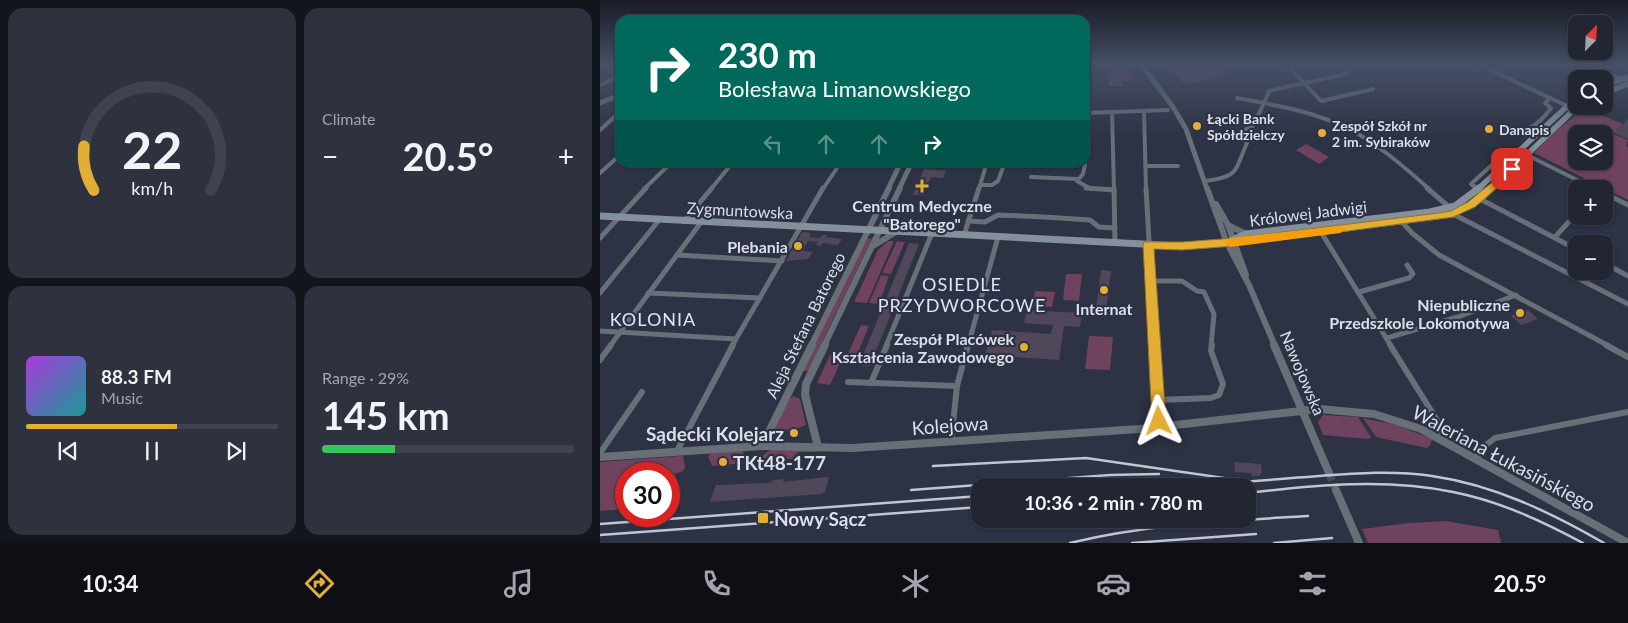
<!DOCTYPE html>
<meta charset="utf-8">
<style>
body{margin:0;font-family:Lato,sans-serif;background:#2e323f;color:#f1f3f6;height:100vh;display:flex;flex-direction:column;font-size:19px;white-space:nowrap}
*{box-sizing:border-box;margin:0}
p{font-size:16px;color:#a2a5ac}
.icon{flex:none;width:28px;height:28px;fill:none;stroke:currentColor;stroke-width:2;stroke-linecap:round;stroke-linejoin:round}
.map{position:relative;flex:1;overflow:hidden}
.panel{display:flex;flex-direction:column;gap:8px;padding:8px;background:#13151c;width:600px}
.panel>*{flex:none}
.top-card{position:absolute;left:15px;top:15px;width:475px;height:152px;border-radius:15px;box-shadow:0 1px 4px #0004,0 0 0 1px #3f434e;background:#00695c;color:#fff;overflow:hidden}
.needle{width:32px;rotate:24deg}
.tools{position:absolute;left:968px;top:15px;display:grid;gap:10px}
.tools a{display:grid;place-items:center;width:45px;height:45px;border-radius:10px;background:#222633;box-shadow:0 1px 4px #0004,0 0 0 1px #3f434e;font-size:25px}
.speed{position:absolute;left:15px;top:462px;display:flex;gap:10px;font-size:25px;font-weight:700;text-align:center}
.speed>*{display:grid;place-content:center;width:65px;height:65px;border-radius:50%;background:#222633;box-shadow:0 1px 4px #0004,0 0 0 1px #3f434e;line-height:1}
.speed .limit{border:8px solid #d22;background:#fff;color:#111}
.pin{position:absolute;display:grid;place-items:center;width:42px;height:42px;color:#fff;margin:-21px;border-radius:10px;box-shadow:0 2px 8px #0006}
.me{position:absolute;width:55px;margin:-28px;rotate:357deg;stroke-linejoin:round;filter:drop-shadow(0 0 4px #0008)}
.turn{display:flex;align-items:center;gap:18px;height:105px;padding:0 20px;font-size:22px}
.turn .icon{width:65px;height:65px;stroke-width:2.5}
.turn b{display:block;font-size:35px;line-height:42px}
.lanes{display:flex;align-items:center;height:48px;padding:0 20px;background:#0003;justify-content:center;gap:25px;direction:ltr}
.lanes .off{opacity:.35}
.big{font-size:38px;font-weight:700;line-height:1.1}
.panel .tile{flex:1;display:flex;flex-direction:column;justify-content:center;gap:8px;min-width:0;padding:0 18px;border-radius:15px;background:#2e323f}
.panel .dial{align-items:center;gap:0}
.dial svg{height:130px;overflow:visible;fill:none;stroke:#3f434e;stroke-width:7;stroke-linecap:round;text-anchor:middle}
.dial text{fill:#f1f3f6;stroke:none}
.song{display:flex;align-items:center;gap:15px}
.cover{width:60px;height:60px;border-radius:8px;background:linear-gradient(135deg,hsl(280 70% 55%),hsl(180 70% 35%))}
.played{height:5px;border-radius:2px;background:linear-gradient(90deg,#e2af34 60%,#3f434e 60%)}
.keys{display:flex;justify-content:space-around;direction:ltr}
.heat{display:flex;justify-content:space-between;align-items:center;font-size:28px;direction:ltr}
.charge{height:8px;border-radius:4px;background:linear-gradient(90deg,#34c759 29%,#3f434e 0)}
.panel .tiles{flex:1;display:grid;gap:8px;grid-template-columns:repeat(2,1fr)}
.trip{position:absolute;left:371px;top:478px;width:285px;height:50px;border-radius:15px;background:#222633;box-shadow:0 1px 4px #0004,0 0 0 1px #3f434e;font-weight:700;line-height:50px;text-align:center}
.dock{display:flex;height:80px;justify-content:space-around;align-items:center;background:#0e0f14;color:#a2a5ac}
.dock .icon{width:35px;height:35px}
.dock .active{color:#e2af34}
.dock b{font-size:22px;color:#f1f3f6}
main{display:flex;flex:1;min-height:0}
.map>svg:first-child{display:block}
.green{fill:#6f425e;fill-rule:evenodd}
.building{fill:#51475a}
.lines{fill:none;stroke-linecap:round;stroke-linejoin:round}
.tertiary-tunnel{stroke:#474c5d;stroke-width:8;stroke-dasharray:8 4;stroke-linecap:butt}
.minor-far2{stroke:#677076;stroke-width:4}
.minor-far1{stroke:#677076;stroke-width:5}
.minor{stroke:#677076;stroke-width:6}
.tertiary-far2{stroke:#677076;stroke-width:5}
.tertiary-far1{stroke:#677076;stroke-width:6}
.tertiary{stroke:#677076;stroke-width:8}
.secondary-far1{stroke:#84919c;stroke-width:5.5}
.secondary{stroke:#84919c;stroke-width:7}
.rail-far1{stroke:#c2c5d2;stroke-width:1}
.rail{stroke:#c2c5d2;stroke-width:2.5}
.route{fill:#e2af34;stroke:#937222}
.slow{fill:#f59e0b}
.poi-dot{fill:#e2af34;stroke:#2d3244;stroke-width:2}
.labels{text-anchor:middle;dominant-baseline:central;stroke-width:4.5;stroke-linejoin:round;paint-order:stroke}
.far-poi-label{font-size:14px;font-weight:bold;fill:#dcdfeb;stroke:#2d3244;text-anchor:start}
.poi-label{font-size:16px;font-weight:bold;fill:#dcdfeb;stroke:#2d3244;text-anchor:end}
.street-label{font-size:16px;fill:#dcdfeb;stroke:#2d3244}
.neighbourhood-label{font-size:18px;letter-spacing:1px;fill:#dde3fb;stroke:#2d3244}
.near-street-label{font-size:19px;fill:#dcdfeb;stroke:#2d3244}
.near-poi-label{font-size:19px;font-weight:bold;fill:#dcdfeb;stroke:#2d3244;text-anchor:start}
</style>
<main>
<section class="panel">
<div class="tiles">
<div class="tile dial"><svg viewBox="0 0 100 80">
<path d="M14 69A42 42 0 1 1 86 69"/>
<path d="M14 69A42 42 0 0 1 8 42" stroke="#e2af34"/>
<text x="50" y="56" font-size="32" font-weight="700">22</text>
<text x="50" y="72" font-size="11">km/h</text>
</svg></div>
<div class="tile"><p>Climate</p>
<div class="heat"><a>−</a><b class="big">20.5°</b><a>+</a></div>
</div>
<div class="tile">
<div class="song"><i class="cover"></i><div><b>88.3 FM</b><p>Music</p></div></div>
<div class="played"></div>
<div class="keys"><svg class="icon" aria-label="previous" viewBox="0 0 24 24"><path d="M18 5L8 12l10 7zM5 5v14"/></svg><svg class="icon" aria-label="pause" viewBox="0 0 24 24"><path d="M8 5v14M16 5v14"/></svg><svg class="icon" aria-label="next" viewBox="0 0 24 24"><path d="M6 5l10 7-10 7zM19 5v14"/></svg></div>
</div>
<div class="tile"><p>Range · 29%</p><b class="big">145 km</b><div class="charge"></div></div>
</div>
</section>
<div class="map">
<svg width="1028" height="543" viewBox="0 0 1028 543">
<rect width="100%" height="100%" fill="#2d3244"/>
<g class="green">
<path d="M531 71 533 81H522L523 86H509L508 72Z"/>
<path d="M985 108 1023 124 1013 134 1028 140 1026 146 1028 147V200L934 153 956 131ZM976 134H1004V161H976Z"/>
<path d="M706 144 729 157 719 164 696 150Z"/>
<path d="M266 238 272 239 208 371H202Z"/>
<path d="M288 241H294L267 303 254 302 278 250Z"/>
<path d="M297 241 305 242 291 274 282 273Z"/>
<path d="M466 274H482L479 301 463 300Z"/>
<path d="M281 275 289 276 279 304 269 303Z"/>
<path d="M435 291 455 292 452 307 432 306Z"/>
<path d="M262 325 269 326 254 362 245 360 260 327Z"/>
<path d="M489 336 513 337 510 370 485 369Z"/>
<path d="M231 353 241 361 230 385 217 383Z"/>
<path d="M193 396 200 399 206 425 196 429 175 431 174 429 188 401Z"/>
<path d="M723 415 758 417 771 437 769 439 723 435 718 422Z"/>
<path d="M763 418 796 425 832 439 831 444 827 448 776 437Z"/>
<path d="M196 450 229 452H198L191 459 165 461 162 458C167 446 185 450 196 450Z"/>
<path d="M142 451 145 455 144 459 134 464 112 466 108 457 111 453Z"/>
<path d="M80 456H83L85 467 83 471 75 474 69 480V474H26V509L0 511V462Z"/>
<path d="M846 521 898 530 901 543H768L762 529 808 523Z"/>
</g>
<g class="building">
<path d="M567 64H618L628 75 585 85Z"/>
<path d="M1028 119V139L1014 133Z"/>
<path d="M324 169 346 171 343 178 331 177 323 195H313Z"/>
<path d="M202 232 211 233 209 237 220 238 222 235H227L226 237 242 239 238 245 223 243 221 246 216 245 218 242 208 241 202 251 213 252 208 259 186 261Z"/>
<path d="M309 243 319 244 270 366 259 365Z"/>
<path d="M501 270 511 271 506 310 496 309Z"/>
<path d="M427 310 482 313 480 327 464 326 459 360 385 355 392 330 451 334 453 325 424 323Z"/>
<path d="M928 310 938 319 921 325 911 316Z"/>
<path d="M634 462 661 464 662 473H660V476H652L651 473 635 472Z"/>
<path d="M226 477 229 478 225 492 221 494 110 502 116 485 167 483 172 482 173 480 184 479 183 482Z"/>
</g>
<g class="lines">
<path class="tertiary-tunnel" d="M729 473 736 490"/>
<g class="minor-far2">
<path d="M0 64H2"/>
<path d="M19 64 15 68 20 72"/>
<path d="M686 64 721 101 773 89"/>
<path d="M878 64 967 106 971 112"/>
<path d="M987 64 1028 82"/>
<path d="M980 79 992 64"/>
<path d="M0 85 20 76"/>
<path d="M665 101 669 91 749 73"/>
<path d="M668 104C742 117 774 139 829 189"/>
<path d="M544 112 546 189"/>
<path d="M485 113 568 110"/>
<path d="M512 113 514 189"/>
<path d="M0 130 20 112"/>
<path d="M904 130C926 134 938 126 951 108L945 103 950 98"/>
<path d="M927 155 995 189"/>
<path d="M482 162 485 165 483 174 477 181 491 189"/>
<path d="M547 166H578"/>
<path d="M0 173 20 155"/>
<path d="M431 177 478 179"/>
<path d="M605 181C639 177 634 172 647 143L640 132 653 126 664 103 637 98"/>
<path d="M380 185H392L398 181 405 162"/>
<path d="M44 189 72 162"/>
<path d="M111 189 133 162"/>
<path d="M223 189 241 162"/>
<path d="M379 189 387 162"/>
<path d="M878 189 871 184 906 152"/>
</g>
<g class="minor-far1">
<path d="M486 188 514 190"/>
<path d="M514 188 515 243"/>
<path d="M546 188 555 346"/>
<path d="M827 188 849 207"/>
<path d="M876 188 888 191"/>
<path d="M993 188 996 189"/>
<path d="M878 189 880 199 976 249"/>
<path d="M1004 193 1028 205"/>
<path d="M853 214 1028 304"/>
<path d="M800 220 812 233 839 255 1009 346"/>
<path d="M84 221 112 188"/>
<path d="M368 221 385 222 398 215 444 217 490 220 499 227 515 228"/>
<path d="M721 232 791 346"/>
<path d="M364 235 379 188"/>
<path d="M955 237 976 214"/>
<path d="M0 238 46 188"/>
<path d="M77 255 182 261"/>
<path d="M1004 263 1028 276"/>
<path d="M550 281H582L597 291 604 292 614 314 611 346"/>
<path d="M759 292 809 278 813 274 807 265"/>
<path d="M0 293 60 219"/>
<path d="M48 293 160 298"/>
<path d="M0 331 136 339"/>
<path d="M787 338 858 317 916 295"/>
<path d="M10 346 102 221"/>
<path d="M132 346 223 188"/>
<path d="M286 346 332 233"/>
<path d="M368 346 398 237"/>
</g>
<g class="minor">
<path d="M555 345 560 427"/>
<path d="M790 345 837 420V436"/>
<path d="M1006 345 1028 357"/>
<path d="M0 360 11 345"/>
<path d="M248 382 357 386"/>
<path d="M271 383 287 345"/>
<path d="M557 400 611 398 619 395 623 384 611 351 612 345"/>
<path d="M351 442 357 386 368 345"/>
<path d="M77 451 133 345"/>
<path d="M0 453 42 392"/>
<path d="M877 458 881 449 895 438 1028 412"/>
</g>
<g class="tertiary-far2">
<path d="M541 64 573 107 586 129 607 189"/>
<path d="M0 103 20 95"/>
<path d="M288 189 301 162"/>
<path d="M299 189 312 162"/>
</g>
<g class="tertiary-far1">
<path d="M607 188 627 243 649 285 675 346"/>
<path d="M616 204 628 225 646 275"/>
<path d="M628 225 646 234"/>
<path d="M273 246 296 232"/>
<path d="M211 346 289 188"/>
<path d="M224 346 300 188"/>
</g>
<g class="tertiary">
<path d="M674 345 729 473"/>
<path d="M162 446 212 345"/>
<path d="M218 447 205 395 206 384 225 345"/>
<path d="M0 457 162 446 253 448 539 429 719 409 774 414 821 429 1028 543"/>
<path d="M736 490 759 543"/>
</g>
<g class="secondary-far1">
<path d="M1004 86 1028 77"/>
<path d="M1004 93 1028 84"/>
<path d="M878 189 976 98"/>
<path d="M891 189 978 106"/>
</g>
<g class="secondary">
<path d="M0 216 582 246 647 241 853 214 880 199 892 188"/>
<path d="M630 241 646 234 830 212 855 206 879 188"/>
</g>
<path class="rail-far1" d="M0 68 9 64"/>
<g class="rail">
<path d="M333 466 486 458 624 478"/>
<path d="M552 486C599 485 645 482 692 478 739 475 785 469 832 476 894 485 950 512 1004 543"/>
<path d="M311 490 510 475 559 474"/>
<path d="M648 493C715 485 786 478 853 492 899 501 942 521 983 543"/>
<path d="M0 524 380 496"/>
<path d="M0 535 380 507"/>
<path d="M470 543C548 524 628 521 708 516"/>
<path d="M532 543 656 534"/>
<path d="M674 543 732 538"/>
</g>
</g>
<linearGradient id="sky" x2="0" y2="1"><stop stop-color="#191c25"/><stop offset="0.46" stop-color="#464f67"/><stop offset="1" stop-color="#464f67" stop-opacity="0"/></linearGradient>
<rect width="1028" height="140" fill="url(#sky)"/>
<path class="route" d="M912 166 916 169 915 172 875 207 853 217 635 246 582 250 554 249 566 421 564 425 559 427 554 425 552 421 543 245 544 242H582L635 238 839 213 851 211 868 202Z"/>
<path class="slow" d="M740 226 746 229 740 233 630 247 624 242 630 238Z"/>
<g class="poi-dot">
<circle cx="597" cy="126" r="5"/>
<circle cx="889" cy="129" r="5"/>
<circle cx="722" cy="133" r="5"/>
<path d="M319.5 178.5h5v5h5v5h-5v5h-5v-5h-5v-5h5z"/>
<circle cx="198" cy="246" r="5"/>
<circle cx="504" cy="290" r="5"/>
<circle cx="920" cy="313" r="5"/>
<circle cx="424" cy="347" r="5"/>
<circle cx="194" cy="433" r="5"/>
<circle cx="123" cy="462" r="5"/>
<rect x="157" y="512" width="12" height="12" rx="2.5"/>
</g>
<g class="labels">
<g class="far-poi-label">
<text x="607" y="118">Łącki Bank<tspan x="607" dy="16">Spółdzielczy</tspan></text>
<text x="732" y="125">Zespół Szkół nr<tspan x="732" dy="16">2 im. Sybiraków</tspan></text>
<text x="899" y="129">Danapis</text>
</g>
<g class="poi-label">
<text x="322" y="205" text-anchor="middle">Centrum Medyczne<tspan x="322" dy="18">"Batorego"</tspan></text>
<text x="188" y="246">Plebania</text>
<text x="910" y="304">Niepubliczne<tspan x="910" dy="18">Przedszkole Lokomotywa</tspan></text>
<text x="504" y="308" text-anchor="middle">Internat</text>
<text x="414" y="338">Zespół Placówek<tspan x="414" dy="18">Kształcenia Zawodowego</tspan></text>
</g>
<g class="street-label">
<text transform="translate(140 210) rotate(3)">Zygmuntowska</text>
<text transform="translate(708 213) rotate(-7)">Królowej Jadwigi</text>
<text transform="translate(205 325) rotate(-64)">Aleja Stefana Batorego</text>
<text transform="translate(703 373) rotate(67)">Nawojowska</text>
</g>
<g class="neighbourhood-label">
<text x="362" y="284">OSIEDLE<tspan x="362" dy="21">PRZYDWORCOWE</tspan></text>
<text x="53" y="319">KOLONIA</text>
</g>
<g class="near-street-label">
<text transform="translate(350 425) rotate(-4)">Kolejowa</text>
<text transform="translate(904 458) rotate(28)">Waleriana Łukasińskiego</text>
</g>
<g class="near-poi-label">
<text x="184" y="433" text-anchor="end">Sądecki Kolejarz</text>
<text x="133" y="462">TKt48-177</text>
<text x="174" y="518">Nowy Sącz</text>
</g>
</g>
</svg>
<div class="tools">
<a><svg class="needle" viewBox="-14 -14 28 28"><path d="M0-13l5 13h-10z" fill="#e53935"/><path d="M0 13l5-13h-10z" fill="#a2a5ac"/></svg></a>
<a><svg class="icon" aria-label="search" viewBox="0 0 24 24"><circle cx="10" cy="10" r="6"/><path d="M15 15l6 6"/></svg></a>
<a><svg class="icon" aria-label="layers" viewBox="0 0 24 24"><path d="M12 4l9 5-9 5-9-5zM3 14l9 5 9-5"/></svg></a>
<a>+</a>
<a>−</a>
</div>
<div class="speed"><div class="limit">30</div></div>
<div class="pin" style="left:912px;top:169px;background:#d93025"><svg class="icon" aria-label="arrive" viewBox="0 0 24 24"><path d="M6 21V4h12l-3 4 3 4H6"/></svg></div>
<svg class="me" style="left:559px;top:421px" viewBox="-20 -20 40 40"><path d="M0-17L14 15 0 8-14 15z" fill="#e2af34" stroke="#fff" stroke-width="4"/></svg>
<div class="trip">10:36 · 2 min · 780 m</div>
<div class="top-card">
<div class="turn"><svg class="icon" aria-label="right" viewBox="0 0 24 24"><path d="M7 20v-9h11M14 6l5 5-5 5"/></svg><div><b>230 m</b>Bolesława Limanowskiego</div></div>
<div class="lanes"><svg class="icon off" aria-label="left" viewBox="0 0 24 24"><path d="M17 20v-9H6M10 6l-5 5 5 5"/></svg><svg class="icon off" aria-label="ahead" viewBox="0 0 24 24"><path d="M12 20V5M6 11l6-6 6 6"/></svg><svg class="icon off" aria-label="ahead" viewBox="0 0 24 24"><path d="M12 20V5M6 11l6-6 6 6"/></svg><svg class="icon" aria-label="right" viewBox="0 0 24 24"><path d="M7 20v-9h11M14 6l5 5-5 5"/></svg></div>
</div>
</div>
</main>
<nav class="dock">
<b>10:34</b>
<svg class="icon active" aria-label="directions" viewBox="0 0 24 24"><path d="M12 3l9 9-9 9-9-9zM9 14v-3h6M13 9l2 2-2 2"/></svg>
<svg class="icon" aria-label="music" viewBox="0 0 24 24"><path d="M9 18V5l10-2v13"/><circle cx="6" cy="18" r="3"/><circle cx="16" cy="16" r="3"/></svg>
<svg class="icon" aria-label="phone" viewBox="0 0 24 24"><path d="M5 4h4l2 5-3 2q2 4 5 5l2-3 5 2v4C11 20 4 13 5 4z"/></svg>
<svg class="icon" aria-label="climate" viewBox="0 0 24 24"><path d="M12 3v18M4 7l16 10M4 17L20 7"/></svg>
<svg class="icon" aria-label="car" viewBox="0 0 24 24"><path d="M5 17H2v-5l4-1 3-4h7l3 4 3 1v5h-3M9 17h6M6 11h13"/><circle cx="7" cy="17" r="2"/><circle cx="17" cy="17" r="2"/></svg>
<svg class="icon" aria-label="filters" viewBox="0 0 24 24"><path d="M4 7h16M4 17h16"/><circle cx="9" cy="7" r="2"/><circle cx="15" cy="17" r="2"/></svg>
<b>20.5°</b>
</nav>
